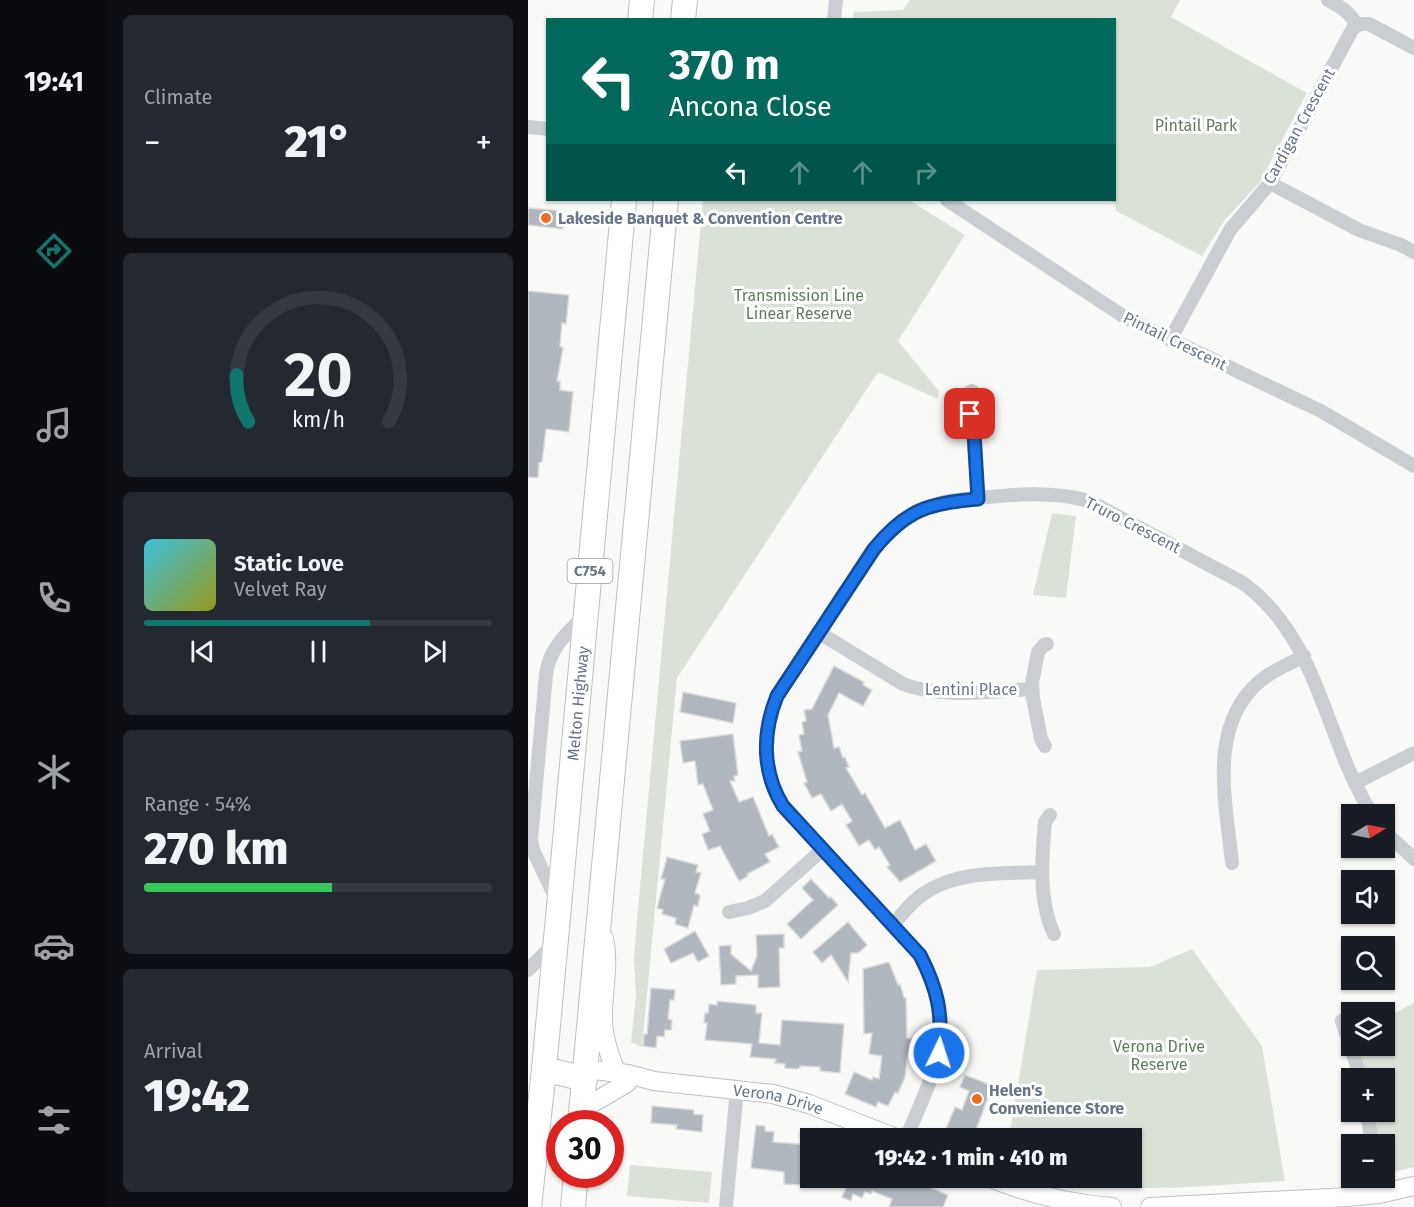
<!DOCTYPE html>
<meta charset="utf-8">
<style>
body{margin:0;font-family:"Fira Sans",sans-serif;background:#242831;color:#f1f3f6;height:100vh;display:flex;flex-direction:column;font-size:22px;white-space:nowrap}
*{box-sizing:border-box;margin:0}
p{font-size:20px;color:#9ea1a6}
.icon{flex:none;width:33px;height:33px;fill:none;stroke:currentColor;stroke-width:2;stroke-linecap:round;stroke-linejoin:round}
.map{position:relative;flex:1;overflow:hidden}
.panel{display:flex;flex-direction:column;gap:15px;padding:15px;background:#0d0f14;width:420px}
.panel>*{flex:none}
.hud{position:absolute;left:18px;top:18px;width:570px;height:183px;border-radius:0px;box-shadow:0 2px 4px #0004;background:#00695c;color:#fff;overflow:hidden}
.needle{width:39px;rotate:80deg}
.buttons{position:absolute;left:813px;top:804px;display:grid;gap:12px}
.buttons a{display:grid;place-items:center;width:54px;height:54px;border-radius:0px;background:#171b24;box-shadow:0 2px 4px #0004;font-size:30px}
.speed{position:absolute;left:18px;top:1110px;display:flex;gap:12px;font-size:30px;font-weight:700;text-align:center}
.speed>*{display:grid;place-content:center;width:78px;height:78px;border-radius:50%;background:#171b24;box-shadow:0 2px 4px #0004;line-height:1}
.speed .limit{border:9px solid #d22;background:#fff;color:#111}
.pin{position:absolute;display:grid;place-items:center;width:51px;height:51px;color:#fff;margin:-26px;border-radius:12px;box-shadow:0 3px 9px #0006}
.me{position:absolute;width:66px;margin:-33px;rotate:4deg;stroke-linejoin:round;filter:drop-shadow(0 0 4px #0008)}
.turn{display:flex;align-items:center;gap:21px;height:126px;padding:0 24px;font-size:27px}
.turn .icon{width:78px;height:78px;stroke-width:2.5}
.turn b{display:block;font-size:42px;line-height:51px}
.lanes{display:flex;align-items:center;height:57px;padding:0 24px;background:#0003;justify-content:center;gap:30px;direction:ltr}
.lanes .off{opacity:.35}
.big{font-size:45px;font-weight:800;line-height:1.1}
.panel .tile{flex:1;display:flex;flex-direction:column;justify-content:center;gap:9px;min-width:0;padding:0 21px;border-radius:9px;background:#242831}
.panel .dial{align-items:center;gap:0}
.dial svg{height:156px;overflow:visible;fill:none;stroke:#363941;stroke-width:7;stroke-linecap:round;text-anchor:middle}
.dial text{fill:#f1f3f6;stroke:none}
.song{display:flex;align-items:center;gap:18px}
.cover{width:72px;height:72px;border-radius:9px;background:linear-gradient(135deg,hsl(190 70% 55%),hsl(60 70% 35%))}
.played{height:6px;border-radius:3px;background:linear-gradient(90deg,#0f766e 65%,#363941 65%)}
.keys{display:flex;justify-content:space-around;direction:ltr}
.heat{display:flex;justify-content:space-between;align-items:center;font-size:33px;direction:ltr}
.charge{height:9px;border-radius:4px;background:linear-gradient(90deg,#34c759 54%,#363941 0)}
.trip{position:absolute;left:272px;top:1128px;width:342px;height:60px;border-radius:0px;background:#171b24;box-shadow:0 2px 4px #0004;font-weight:800;line-height:60px;text-align:center}
main{display:flex;flex:1;min-height:0}
.tab-bar{display:flex;flex-direction:column;width:108px;justify-content:space-around;align-items:center;background:#090b0e;color:#9ea1a6}
.tab-bar .icon{width:42px;height:42px}
.tab-bar .current{color:#0f766e}
.tab-bar b{font-size:27px;color:#f1f3f6}
.map>svg:first-child{display:block}
.green{fill:#dae2d8}
.building{fill:#b0b7bf;stroke:#dbdcd9;stroke-width:1.5}
.lines{fill:none;stroke-linecap:round;stroke-linejoin:round}
.secondary-casing{stroke:#bcc0c6;stroke-width:20}
.highway-casing{stroke:#bcbfc3;stroke-width:26}
.street{stroke:#cacdd1;stroke-width:14}
.secondary{stroke:#fff;stroke-width:18}
.highway{stroke:#fff;stroke-width:24}
.route-casing{stroke:#114b97;stroke-width:15}
.route{stroke:#1a73e8;stroke-width:10}
.poi-dot{fill:#ef6d22;stroke:#fff;stroke-width:2}
.labels{text-anchor:middle;dominant-baseline:central;stroke-width:6;stroke-linejoin:round;paint-order:stroke}
.shield{fill:#fff;stroke:#959fae;stroke-width:1.5}
.shield-label{font-size:15px;font-weight:bold;fill:#67768b}
.park-label{font-size:16px;fill:#647b62;stroke:#fff}
.street-label{font-size:16px;fill:#67768b;stroke:#fff}
.poi-label{font-size:16px;font-weight:bold;fill:#67768b;stroke:#fff;text-anchor:start}
</style>
<main>
<nav class="tab-bar">
<b>19:41</b>
<svg class="icon current" aria-label="directions" viewBox="0 0 24 24"><path d="M12 3l9 9-9 9-9-9zM9 14v-3h6M13 9l2 2-2 2"/></svg>
<svg class="icon" aria-label="music" viewBox="0 0 24 24"><path d="M9 18V5l10-2v13"/><circle cx="6" cy="18" r="3"/><circle cx="16" cy="16" r="3"/></svg>
<svg class="icon" aria-label="phone" viewBox="0 0 24 24"><path d="M5 4h4l2 5-3 2q2 4 5 5l2-3 5 2v4C11 20 4 13 5 4z"/></svg>
<svg class="icon" aria-label="climate" viewBox="0 0 24 24"><path d="M12 3v18M4 7l16 10M4 17L20 7"/></svg>
<svg class="icon" aria-label="car" viewBox="0 0 24 24"><path d="M5 17H2v-5l4-1 3-4h7l3 4 3 1v5h-3M9 17h6M6 11h13"/><circle cx="7" cy="17" r="2"/><circle cx="17" cy="17" r="2"/></svg>
<svg class="icon" aria-label="filters" viewBox="0 0 24 24"><path d="M4 7h16M4 17h16"/><circle cx="9" cy="7" r="2"/><circle cx="15" cy="17" r="2"/></svg>
</nav>
<section class="panel">
<div class="tile"><p>Climate</p>
<div class="heat"><a>−</a><b class="big">21°</b><a>+</a></div>
</div>
<div class="tile dial"><svg viewBox="0 0 100 80">
<path d="M14 69A42 42 0 1 1 86 69"/>
<path d="M14 69A42 42 0 0 1 8 45" stroke="#0f766e"/>
<text x="50" y="56" font-size="32" font-weight="700">20</text>
<text x="50" y="72" font-size="11">km/h</text>
</svg></div>
<div class="tile">
<div class="song"><i class="cover"></i><div><b>Static Love</b><p>Velvet Ray</p></div></div>
<div class="played"></div>
<div class="keys"><svg class="icon" aria-label="previous" viewBox="0 0 24 24"><path d="M18 5L8 12l10 7zM5 5v14"/></svg><svg class="icon" aria-label="pause" viewBox="0 0 24 24"><path d="M8 5v14M16 5v14"/></svg><svg class="icon" aria-label="next" viewBox="0 0 24 24"><path d="M6 5l10 7-10 7zM19 5v14"/></svg></div>
</div>
<div class="tile"><p>Range · 54%</p><b class="big">270 km</b><div class="charge"></div></div>
<div class="tile"><p>Arrival</p><b class="big">19:42</b></div>
</section>
<div class="map">
<svg width="886" height="1207" viewBox="0 0 886 1207">
<rect width="100%" height="100%" fill="#f9faf7"/>
<g class="green">
<path d="M382 0H652L643 17 779 93 732 182 696 221 674 256 588 211 587 204 581 200H586V20L325 19 326 12 375 10Z"/>
<path d="M175 200H381L437 235 370 341 411 391 410 399 350 372 149 678 114 1047 103 1042 108 996 106 960 108 931Z"/>
<path d="M524 513 548 516 538 598 505 595Z"/>
<path d="M664 949 734 1046 757 1181C679 1185 598 1196 521 1178H603V1138H481L509 970 622 967Z"/>
<path d="M886 1003V1167L857 1174 856 1144H850L845 1112H856V1078H838L829 1046H856L857 1018Z"/>
<path d="M102 1165 184 1172 181 1203 99 1196Z"/>
</g>
<g class="building">
<path d="M0 208 36 211 35 229 0 225Z"/>
<path d="M0 291 41 295 38 324 34 323 32 346 35 348 29 381H32V390L45 392 41 432 18 429 14 462 11 463 10 478 0 477Z"/>
<path d="M306 666 336 682 335 685 344 690 335 706 311 693 300 715 306 748 311 747 315 758 317 757 321 767 318 768 334 795 337 793 357 828 372 820 387 850 398 844 408 861 372 882 359 867 362 865 351 847 347 850 341 840 331 846 318 825 324 821 314 804 303 811 293 794 284 798 276 783 279 782 270 752 274 751 271 735 276 734 274 722 278 721 276 710 284 709Z"/>
<path d="M155 692 208 703 205 723 152 712Z"/>
<path d="M205 734 210 775 206 776 207 781H202L211 802 225 797 241 836 244 834 251 847 237 854 242 862 219 874 220 876 211 881 192 846 180 850 174 834 182 831 175 814 185 810 175 784 170 785 167 761 155 763 152 741Z"/>
<path d="M139 857 170 865 168 872 173 873 167 893 172 895 170 906 166 905 160 928 147 924 148 918 134 914 135 910 129 908 137 879H133Z"/>
<path d="M283 879 301 898 303 897 310 905 273 939 259 924 285 900 274 888Z"/>
<path d="M320 922 339 945 330 953H323L320 982 303 955 294 963 285 952Z"/>
<path d="M167 931 181 956 170 962 165 953 143 963 136 949Z"/>
<path d="M256 934V948H251L252 987 230 988V975L208 976V984L193 985 191 946 203 945V954L223 971 229 956 228 935Z"/>
<path d="M361 962 370 985 372 984 376 998H378L379 1038 386 1039 385 1053 380 1052 377 1077 370 1093 367 1092 360 1106 350 1102 348 1107 317 1094 326 1072 344 1080 345 1077 351 1079 354 1056 341 1054 344 1033 336 1034 335 969Z"/>
<path d="M123 988 147 990 146 1000H142L140 1019 144 1020 143 1030H137L136 1037 129 1036 128 1048 115 1046 116 1034H119Z"/>
<path d="M189 1001 228 1005V1013H234L231 1043 252 1045 254 1020 316 1024 312 1073 292 1071V1067L272 1066V1068L269 1069 257 1068V1064L247 1063 248 1059 222 1057 224 1044 177 1040 179 1023H176L177 1013H180L181 1004 189 1005Z"/>
<path d="M437 1075 463 1085 461 1088 463 1089 445 1138H428L416 1134 427 1107 434 1110 441 1091 432 1087Z"/>
<path d="M124 1106 166 1110V1114L175 1115 174 1132 148 1129 149 1125 123 1123Z"/>
<path d="M228 1125 237 1126V1131L246 1132 245 1142 282 1145V1174L276 1171 275 1185 256 1184V1172L223 1168Z"/>
<path d="M322 1178H379L420 1195 415 1207H361L364 1199 344 1191 343 1194 337 1192 334 1198 325 1194 323 1201 314 1197Z"/>
</g>
<g class="lines">
<defs>
<g id="secondary">
<path d="M76 938C82 966 74 994 75 1022 76 1040 82 1056 88 1072"/>
<path id="s1" d="M57 1069 100 1074 126 1081 245 1094 281 1104 368 1138"/>
<path d="M54 1109 99 1083"/>
<path d="M462 1178C502 1194 542 1204 584 1207"/>
<path d="M622 1207 820 1197 851 1194 886 1186"/>
</g>
<g id="highway">
<path d="M112 20 114 0"/>
<path d="M155 20 157 0"/>
<path d="M16 1069 57 1079"/>
<path d="M52 1124 138 200"/>
<path id="s2" d="M1 1207 16 1069 96 200"/>
<path d="M45 1207 48 1174"/>
</g>
</defs>
<use href="#secondary" class="secondary-casing"/>
<use href="#highway" class="highway-casing"/>
<g class="street">
<path d="M800 0C813 7 822 12 829 26"/>
<path d="M306 20 308 0"/>
<path d="M0 127 20 129"/>
<path d="M742 183 831 230 873 245 886 252"/>
<path d="M419 200 598 318 793 411 886 466"/>
<path d="M642 340 702 230 742 183 825 28 832 24H841L886 48"/>
<path d="M424 396 435 397 444 391"/>
<path d="M435 397 445 422 450 499"/>
<path d="M290 632 375 684C415 699 462 691 504 689"/>
<path d="M517 746 513 739 505 698 504 683 510 652 516 645 519 644"/>
<path d="M827 783 886 753"/>
<path d="M522 815 517 822C514 856 510 901 526 934"/>
<path d="M856 831 886 859"/>
<path d="M704 863C698 802 679 726 732 681 745 670 762 664 776 656"/>
<path d="M28 899 5 850 3 839 18 675C21 649 38 634 56 616"/>
<path d="M201 912 220 908 237 901 294 850"/>
<path d="M365 924C374 915 384 901 395 894 429 870 474 874 514 872"/>
<path d="M0 970 28 942"/>
<path d="M814 1021 833 1078"/>
<path d="M839 1112 844 1144"/>
<path d="M378 1138C408 1069 430 1028 392 955L255 806C234 772 234 733 249 696L346 549C366 524 388 508 420 501 466 497 516 488 561 501L715 583C792 639 796 739 844 814"/>
<path d="M848 1178 851 1194"/>
<path d="M198 1207 209 1089"/>
</g>
<use href="#secondary" class="secondary"/>
<use href="#highway" class="highway"/>
</g>
<g class="lines">
<defs>
<path id="route" d="M411 1053C415 1014 410 990 392 955L255 806C234 772 234 733 249 696L346 549C378 510 400 503 450 499L446 433 442 414"/>
</defs>
<use href="#route" class="route-casing"/>
<use href="#route" class="route"/>
</g>
<g class="poi-dot">
<circle cx="18" cy="218" r="6"/>
<circle cx="449" cy="1099" r="6"/>
</g>
<g class="labels">
<rect class="shield" x="39.5" y="559" width="45" height="24" rx="4.5"/>
<g class="shield-label">
<text x="62" y="571">C754</text>
</g>
<g class="park-label">
<text x="668" y="125">Pintail Park</text>
<text x="271" y="295">Transmission Line<tspan x="271" dy="18">Linear Reserve</tspan></text>
<text x="631" y="1046">Verona Drive<tspan x="631" dy="18">Reserve</tspan></text>
</g>
<g class="street-label">
<text transform="translate(771 126) rotate(-61)">Cardigan Crescent</text>
<text transform="translate(647 341) rotate(26)">Pintail Crescent</text>
<text transform="translate(605 525) rotate(27)">Truro Crescent</text>
<text x="443" y="689">Lentini Place</text>
<text stroke="none"><textPath href="#s2" startOffset="506">Melton Highway</textPath></text>
<text stroke="none"><textPath href="#s1" startOffset="196">Verona Drive</textPath></text>
</g>
<g class="poi-label">
<text x="30" y="218">Lakeside Banquet &amp; Convention Centre</text>
<text x="461" y="1090">Helen's<tspan x="461" dy="18">Convenience Store</tspan></text>
</g>
</g>
</svg>
<div class="buttons">
<a><svg class="needle" viewBox="-14 -14 28 28"><path d="M0-13l5 13h-10z" fill="#e53935"/><path d="M0 13l5-13h-10z" fill="#9ea1a6"/></svg></a>
<a><svg class="icon" aria-label="sound" viewBox="0 0 24 24"><path d="M4 9h4l5-4v14l-5-4H4zM17 9q2 3 0 6"/></svg></a>
<a><svg class="icon" aria-label="search" viewBox="0 0 24 24"><circle cx="10" cy="10" r="6"/><path d="M15 15l6 6"/></svg></a>
<a><svg class="icon" aria-label="layers" viewBox="0 0 24 24"><path d="M12 4l9 5-9 5-9-5zM3 14l9 5 9-5"/></svg></a>
<a>+</a>
<a>−</a>
</div>
<div class="speed"><div class="limit">30</div></div>
<div class="pin" style="left:442px;top:414px;background:#d93025"><svg class="icon" aria-label="arrive" viewBox="0 0 24 24"><path d="M6 21V4h12l-3 4 3 4H6"/></svg></div>
<svg class="me" style="left:411px;top:1053px" viewBox="-20 -20 40 40"><circle r="17" fill="#1a73e8" stroke="#fff" stroke-width="3"/><path d="M0-11L8 9 0 5-8 9z" fill="#fff"/></svg>
<div class="trip">19:42 · 1 min · 410 m</div>
<div class="hud">
<div class="turn"><svg class="icon" aria-label="left" viewBox="0 0 24 24"><path d="M17 20v-9H6M10 6l-5 5 5 5"/></svg><div><b>370 m</b>Ancona Close</div></div>
<div class="lanes"><svg class="icon" aria-label="left" viewBox="0 0 24 24"><path d="M17 20v-9H6M10 6l-5 5 5 5"/></svg><svg class="icon off" aria-label="ahead" viewBox="0 0 24 24"><path d="M12 20V5M6 11l6-6 6 6"/></svg><svg class="icon off" aria-label="ahead" viewBox="0 0 24 24"><path d="M12 20V5M6 11l6-6 6 6"/></svg><svg class="icon off" aria-label="right" viewBox="0 0 24 24"><path d="M7 20v-9h11M14 6l5 5-5 5"/></svg></div>
</div>
</div>
</main>
